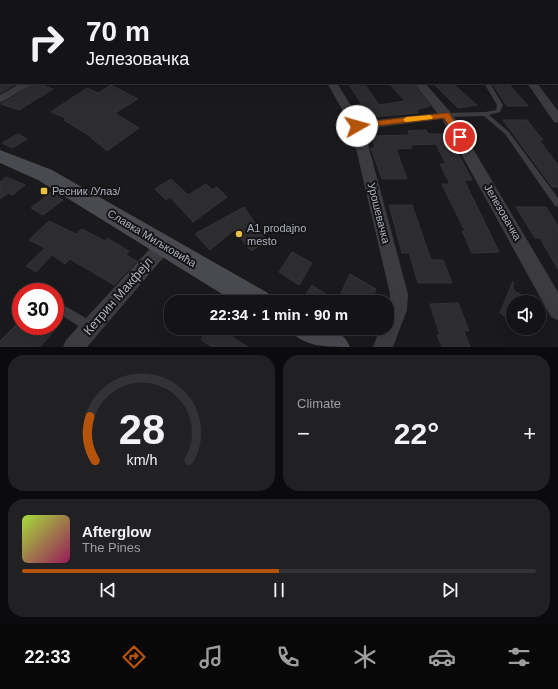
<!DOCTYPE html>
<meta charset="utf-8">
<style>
body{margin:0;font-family:Helvetica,sans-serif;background:#212022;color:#f1f3f6;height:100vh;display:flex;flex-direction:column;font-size:15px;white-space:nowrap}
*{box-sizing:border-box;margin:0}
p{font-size:13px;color:#9d9ea0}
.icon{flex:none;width:22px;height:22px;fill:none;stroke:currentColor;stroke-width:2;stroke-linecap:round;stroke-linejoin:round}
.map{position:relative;height:347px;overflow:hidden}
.details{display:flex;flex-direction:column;gap:8px;padding:8px;background:#0b0a0c;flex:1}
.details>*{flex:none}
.top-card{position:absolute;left:0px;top:0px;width:558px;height:84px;box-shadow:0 4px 16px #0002,0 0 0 1px #333234;background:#141315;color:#f1f3f6;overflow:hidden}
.controls{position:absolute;left:506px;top:295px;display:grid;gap:8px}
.controls a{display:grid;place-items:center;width:40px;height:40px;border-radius:50%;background:#141315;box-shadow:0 4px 16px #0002,0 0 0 1px #333234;font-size:20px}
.speed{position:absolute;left:12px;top:283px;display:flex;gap:8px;font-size:20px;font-weight:700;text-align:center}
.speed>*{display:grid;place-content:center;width:52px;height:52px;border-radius:50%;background:#141315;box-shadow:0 4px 16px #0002,0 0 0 1px #333234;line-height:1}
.speed .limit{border:6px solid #d22;background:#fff;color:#111}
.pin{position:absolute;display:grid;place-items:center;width:34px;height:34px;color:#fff;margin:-17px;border:2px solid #fff;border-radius:50%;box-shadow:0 1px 4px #0007}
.me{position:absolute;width:44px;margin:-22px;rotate:83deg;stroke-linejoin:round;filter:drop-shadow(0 0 3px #0008)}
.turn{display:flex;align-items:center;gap:14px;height:84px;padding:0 20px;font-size:18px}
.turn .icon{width:52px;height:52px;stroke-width:2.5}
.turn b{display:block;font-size:28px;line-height:34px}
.big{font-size:30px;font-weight:800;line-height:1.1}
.details .tile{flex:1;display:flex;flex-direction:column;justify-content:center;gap:6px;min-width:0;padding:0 14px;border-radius:16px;background:#212022}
.details .dial{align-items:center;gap:0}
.dial svg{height:104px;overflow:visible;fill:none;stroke:#333234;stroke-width:7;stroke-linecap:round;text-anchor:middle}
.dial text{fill:#f1f3f6;stroke:none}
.song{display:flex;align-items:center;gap:12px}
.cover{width:48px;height:48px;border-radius:6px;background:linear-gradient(135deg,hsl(80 70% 55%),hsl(330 70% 35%))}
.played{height:4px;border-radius:2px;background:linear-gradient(90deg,#b45309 50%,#333234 50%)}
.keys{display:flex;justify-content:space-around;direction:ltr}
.heat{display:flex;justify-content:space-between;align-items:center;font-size:22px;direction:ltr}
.details .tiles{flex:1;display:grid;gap:8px;grid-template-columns:1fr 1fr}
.tile:last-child{grid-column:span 2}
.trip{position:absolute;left:164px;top:295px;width:230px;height:40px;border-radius:16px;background:#141315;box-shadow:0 4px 16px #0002,0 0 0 1px #333234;font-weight:800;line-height:40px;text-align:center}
.tabs{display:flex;height:64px;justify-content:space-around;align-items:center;background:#080808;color:#9d9ea0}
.tabs .icon{width:28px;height:28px}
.tabs .current{color:#b45309}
.tabs b{font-size:18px;color:#f1f3f6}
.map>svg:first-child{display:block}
.building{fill:#2d2c2f;stroke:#343337}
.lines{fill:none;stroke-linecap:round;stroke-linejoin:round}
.lane{fill:#3b3b40;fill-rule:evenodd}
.street{fill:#3b3b40;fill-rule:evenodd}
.secondary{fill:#494a50;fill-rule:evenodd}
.route{fill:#b45309;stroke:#753606}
.slow{fill:#f59e0b}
.poi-dot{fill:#ecbe41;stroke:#151417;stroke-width:1.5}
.labels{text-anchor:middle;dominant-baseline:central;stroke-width:4;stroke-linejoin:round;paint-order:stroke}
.poi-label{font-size:11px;fill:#acb0bb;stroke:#151417;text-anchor:start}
.street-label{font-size:11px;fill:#acb0bb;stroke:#151417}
.near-street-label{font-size:13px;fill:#acb0bb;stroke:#151417}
</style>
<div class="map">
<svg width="558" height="347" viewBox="0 0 558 347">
<rect width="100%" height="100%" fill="#1a191c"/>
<g class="building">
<path d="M0 78 1 83H18L0 93Z"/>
<path d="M35 83H49L44 86 53 89 19 110 1 104Z"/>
<path d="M348 83H358L360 86H366L379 105 405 101 389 83H413L430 106 416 110 418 113 370 117Z"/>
<path d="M433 83H452L477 105 458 108Z"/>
<path d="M492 83H508L528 106H507Z"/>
<path d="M111 85 138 99 115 113 139 128 107 151 88 135 64 120 66 118 51 112 87 88 98 93Z"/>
<path d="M503 120H527L543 140H539L558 165V187H552Z"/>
<path d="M426 130 428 134H448L472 180H464L499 252 472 253 462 231H465L442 184H450L440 164H446L436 144 410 145 412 148 396 149 407 179H382L371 148H375L372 136 410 135 408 131Z"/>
<path d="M18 134 27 139 12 148 2 143Z"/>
<path d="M6 177 25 185 13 195 8 193 0 199V182Z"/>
<path d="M171 179 188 195 206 184 212 190 217 187 227 197 193 222 170 197 166 200 155 189Z"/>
<path d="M51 192 63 200 43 215 31 208Z"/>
<path d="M389 205H412L431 260H443L452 283H418L409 253H402Z"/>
<path d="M244 207 267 241 251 251 234 230 210 250 195 234Z"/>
<path d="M516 207H546L558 226V269L540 238H535Z"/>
<path d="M49 221 76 234 82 229 105 241 107 238 129 251 126 255 137 261 114 285 70 259 65 264 52 255 36 272 26 266 45 248 29 240Z"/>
<path d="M292 252 312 263 299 285 279 272Z"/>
<path d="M350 274 376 289 371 302H301L312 285 337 302Z"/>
<path d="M513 281V290L532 302H513V322L500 313Z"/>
<path d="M458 303 469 331H464L470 347H442L437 335H440L430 304Z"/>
<path d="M21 320V326H58L40 347H0V341Z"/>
<path d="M208 328H237L232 337 248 347H212L201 340Z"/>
</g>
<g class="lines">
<g class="lane">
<path d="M484 83H490L503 105 500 112 489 115 509 132 558 198V207L555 206 505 134 484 116 447 117 444 115 447 113 485 112 496 110 497 105Z"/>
<path d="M55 300 94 323 95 327 94 331 90 332 86 331 55 311Z"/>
</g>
<g class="street">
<path d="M21 83H34L0 103V95Z"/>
<path d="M327 83H337L361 122 437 113 414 83H425L453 115 558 292V320L551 317 442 119 364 129 408 294 407 310 393 347H373L380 328H387L390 294 350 123Z"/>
<path d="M527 83H537L558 111V123L554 122Z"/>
<path d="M163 238 169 241 171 246 169 251 87 347H63L66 340 157 241Z"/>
</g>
<g class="secondary">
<path d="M0 150 52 170 268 293 272 302H235L38 180 0 163Z"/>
<path d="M289 328C312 328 340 322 350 347 327 347 300 347 289 328Z"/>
</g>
</g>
<linearGradient id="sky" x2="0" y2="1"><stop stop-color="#0e0e0f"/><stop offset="0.45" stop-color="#383e4b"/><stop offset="1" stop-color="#383e4b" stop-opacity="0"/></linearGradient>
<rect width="558" height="87" fill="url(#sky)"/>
<path class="route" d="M447 113H449L464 137 463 139H457L444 118 357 128 353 126 357 123Z"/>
<path class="slow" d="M430 115 433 117 432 119 406 122 403 120 406 117Z"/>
<g class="poi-dot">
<rect x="40" y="187" width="8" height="8" rx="2"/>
<circle cx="239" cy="234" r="4"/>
</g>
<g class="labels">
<g class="poi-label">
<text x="52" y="191">Ресник /Улаз/</text>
<text x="247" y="228">A1 prodajno<tspan x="247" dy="13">mesto</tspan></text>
</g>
<g class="street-label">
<text transform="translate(503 212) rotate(60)">Јелезовачка</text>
<text transform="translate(379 213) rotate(76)">Урошевачка</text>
<text transform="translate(152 238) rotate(31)">Славка Миљковића</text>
</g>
<g class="near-street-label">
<text transform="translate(118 296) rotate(-49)">Кетрин Макфејл</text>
</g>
</g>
</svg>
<div class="controls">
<a><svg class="icon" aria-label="sound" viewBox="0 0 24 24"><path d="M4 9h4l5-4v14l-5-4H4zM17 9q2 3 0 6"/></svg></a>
</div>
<div class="speed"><div class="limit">30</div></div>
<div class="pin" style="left:460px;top:137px;background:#d93025"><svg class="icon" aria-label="arrive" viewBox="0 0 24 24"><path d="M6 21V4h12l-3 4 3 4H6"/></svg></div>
<svg class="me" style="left:357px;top:126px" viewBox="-20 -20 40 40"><circle r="19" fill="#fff"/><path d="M0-13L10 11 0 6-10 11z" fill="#b45309"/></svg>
<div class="trip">22:34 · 1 min · 90 m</div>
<div class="top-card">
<div class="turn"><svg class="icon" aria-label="right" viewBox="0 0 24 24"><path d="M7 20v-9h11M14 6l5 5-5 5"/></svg><div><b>70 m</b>Јелезовачка</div></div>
</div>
</div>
<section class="details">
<div class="tiles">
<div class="tile dial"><svg viewBox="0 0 100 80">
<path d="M14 69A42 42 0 1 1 86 69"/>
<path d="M14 69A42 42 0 0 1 10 35" stroke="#b45309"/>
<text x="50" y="56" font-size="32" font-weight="700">28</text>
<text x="50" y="72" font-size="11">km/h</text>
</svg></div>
<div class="tile"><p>Climate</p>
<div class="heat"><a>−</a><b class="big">22°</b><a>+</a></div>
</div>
<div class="tile">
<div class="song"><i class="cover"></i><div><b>Afterglow</b><p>The Pines</p></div></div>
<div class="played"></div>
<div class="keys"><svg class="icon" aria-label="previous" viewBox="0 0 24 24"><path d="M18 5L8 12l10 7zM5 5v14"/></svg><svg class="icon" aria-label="pause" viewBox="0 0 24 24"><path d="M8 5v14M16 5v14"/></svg><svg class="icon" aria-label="next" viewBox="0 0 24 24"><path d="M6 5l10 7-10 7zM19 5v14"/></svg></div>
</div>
</div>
</section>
<nav class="tabs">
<b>22:33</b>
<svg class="icon current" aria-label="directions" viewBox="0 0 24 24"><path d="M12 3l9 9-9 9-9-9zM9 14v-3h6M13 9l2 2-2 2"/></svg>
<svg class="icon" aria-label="music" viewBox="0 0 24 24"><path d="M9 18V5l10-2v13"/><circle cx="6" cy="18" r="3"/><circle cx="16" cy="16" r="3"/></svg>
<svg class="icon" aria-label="phone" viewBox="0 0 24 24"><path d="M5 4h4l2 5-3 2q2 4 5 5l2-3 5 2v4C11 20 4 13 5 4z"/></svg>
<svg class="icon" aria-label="climate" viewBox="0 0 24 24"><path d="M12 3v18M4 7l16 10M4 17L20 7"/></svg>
<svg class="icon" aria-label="car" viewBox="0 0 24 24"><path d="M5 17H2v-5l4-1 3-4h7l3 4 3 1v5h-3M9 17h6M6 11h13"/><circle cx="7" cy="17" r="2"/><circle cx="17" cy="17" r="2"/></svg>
<svg class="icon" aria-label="filters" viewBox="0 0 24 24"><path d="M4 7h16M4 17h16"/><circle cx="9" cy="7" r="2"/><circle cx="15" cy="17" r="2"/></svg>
</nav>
